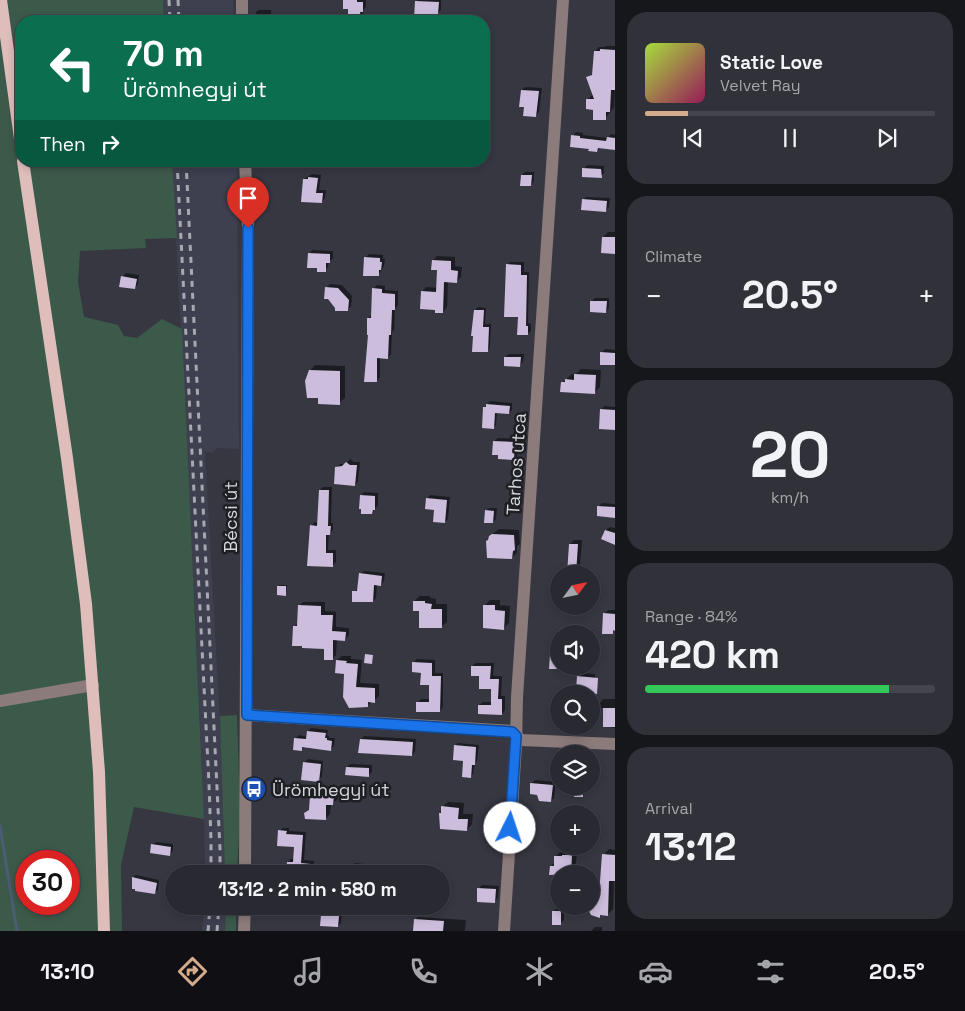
<!DOCTYPE html>
<meta charset="utf-8">
<style>
body{margin:0;font-family:"Space Grotesk",sans-serif;background:#303139;color:#f1f3f6;height:100vh;display:flex;flex-direction:column;font-size:19px;white-space:nowrap}
*{box-sizing:border-box;margin:0}
p{font-size:16px;color:#a5a6ab}
.icon{flex:none;width:28px;height:28px;fill:none;stroke:currentColor;stroke-width:2;stroke-linecap:round;stroke-linejoin:round}
.map{position:relative;flex:1;overflow:hidden}
.drawer{display:flex;flex-direction:column;gap:12px;padding:12px;background:#16171b;width:350px}
.drawer>*{flex:none}
.banner{position:absolute;left:15px;top:15px;width:475px;height:152px;border-radius:20px;box-shadow:0 2px 8px #0003,0 0 0 1px #44454d;background:#0b6e4f;color:#fff;overflow:hidden}
.needle{width:32px;rotate:57deg}
.controls{position:absolute;left:550px;top:565px;display:grid;gap:10px}
.controls a{display:grid;place-items:center;width:50px;height:50px;border-radius:50%;background:#282931;box-shadow:0 2px 8px #0003,0 0 0 1px #44454d;font-size:25px}
.speed{position:absolute;left:15px;top:850px;display:flex;gap:10px;font-size:25px;font-weight:700;text-align:center}
.speed>*{display:grid;place-content:center;width:65px;height:65px;border-radius:50%;background:#282931;box-shadow:0 2px 8px #0003,0 0 0 1px #44454d;line-height:1}
.speed .limit{border:8px solid #d22;background:#fff;color:#111}
.pin{position:absolute;display:grid;place-items:center;width:42px;height:42px;color:#fff;margin:-51px -21px;border-radius:50% 50% 50% 0;rotate:-45deg;box-shadow:0 0 5px #0007}
.pin .icon{rotate:45deg}
.me{position:absolute;width:55px;margin:-28px;rotate:4deg;stroke-linejoin:round;filter:drop-shadow(0 0 4px #0008)}
.turn{display:flex;align-items:center;gap:18px;height:105px;padding:0 25px;font-size:22px}
.turn .icon{width:65px;height:65px;stroke-width:2.5}
.turn b{display:block;font-size:35px;line-height:42px}
.then{display:flex;align-items:center;height:48px;padding:0 25px;background:#0003;gap:10px;font-size:19px}
.big{font-size:38px;font-weight:700;line-height:1.1}
.drawer .tile{flex:1;display:flex;flex-direction:column;justify-content:center;gap:8px;min-width:0;padding:0 18px;border-radius:20px;background:#303139}
.drawer .dial{align-items:center;gap:0}
.dial b{font-size:65px;line-height:1}
.song{display:flex;align-items:center;gap:15px}
.cover{width:60px;height:60px;border-radius:8px;background:linear-gradient(135deg,hsl(80 70% 55%),hsl(330 70% 35%))}
.played{height:5px;border-radius:2px;background:linear-gradient(90deg,#d6ab8b 15%,#44454d 15%)}
.keys{display:flex;justify-content:space-around;direction:ltr}
.heat{display:flex;justify-content:space-between;align-items:center;font-size:28px;direction:ltr}
.charge{height:8px;border-radius:4px;background:linear-gradient(90deg,#34c759 84%,#44454d 0)}
.trip{position:absolute;left:165px;top:865px;width:285px;height:50px;border-radius:25px;background:#282931;box-shadow:0 2px 8px #0003,0 0 0 1px #44454d;font-weight:700;line-height:50px;text-align:center}
.tab-bar{display:flex;height:80px;justify-content:space-around;align-items:center;background:#101014;color:#a5a6ab}
.tab-bar .icon{width:35px;height:35px}
.tab-bar .current{color:#d6ab8b}
.tab-bar b{font-size:22px;color:#f1f3f6}
main{display:flex;flex:1;min-height:0}
.map>svg:first-child{display:block}
.built{fill:#3e3f4f}
.green{fill:#3c5a4a;fill-rule:evenodd}
.shadow{fill:#0007}
.lines{fill:none;stroke-linecap:round;stroke-linejoin:round}
.stream{stroke:#4b5c74;stroke-width:3}
.building{fill:#cbbddb}
.minor{stroke:#8b7b7a;stroke-width:12}
.major{stroke:#debdbb;stroke-width:12}
.rail{stroke:#a8a9b0;stroke-width:3;stroke-dasharray:6 6;stroke-linecap:butt}
.route-casing{stroke:#114b97;stroke-width:12}
.route{stroke:#1a73e8;stroke-width:9}
.labels{text-anchor:middle;dominant-baseline:central;stroke-width:5;stroke-linejoin:round;paint-order:stroke}
.street-label{font-size:18px;fill:#d5d6dc;stroke:#1e1f23}
.poi-label{font-size:18px;fill:#d5d6dc;stroke:#1e1f23;text-anchor:start}
</style>
<main>
<div class="map">
<svg width="615" height="931" viewBox="0 0 615 931">
<rect width="100%" height="100%" fill="#363741"/>
<g class="built">
<path d="M163 0H233L234 21H164Z"/>
<path d="M172 161H237L239 449 217 448 212 453 205 452 221 737 225 874H205L204 819 196 630Z"/>
<path d="M204 906H226L225 931H202Z"/>
</g>
<g class="green">
<path d="M0 0H163L164 21H21V161H172L177 238 145 239 146 248 80 251 78 282 84 317 118 325 124 336 137 338 162 319 182 329 204 819 134 807 121 865 122 931H0ZM26 861H69V904H26Z"/>
<path d="M237 715 240 812 237 874H225L220 716Z"/>
<path d="M226 906H236V931H225Z"/>
</g>
<g class="shadow">
<path d="M344 0H366V7L363 10 364 21H349V8Z"/>
<path d="M418 0H441V10L438 13H429L426 18 416 2Z"/>
<path d="M259 10H271V21H256V12Z"/>
<path d="M606 46H615V89L614 107 605 119 588 99 592 95H594L587 78 594 73 595 51 599 47H604Z"/>
<path d="M525 87 542 88 539 112 536 116 525 106 522 90Z"/>
<path d="M576 132 583 133V135L608 138 611 134 615 135V149L601 147 597 151 573 136Z"/>
<path d="M587 165 604 166V173L601 176 584 169Z"/>
<path d="M525 172H534V181L531 185 522 175Z"/>
<path d="M312 174 321 175 319 190H326L325 198 322 202 304 179Z"/>
<path d="M586 197 610 198 609 207 606 210 583 200Z"/>
<path d="M608 232H615V253L603 237Z"/>
<path d="M312 250 333 251V258L329 262 328 267 325 271 309 254Z"/>
<path d="M369 254 383 255V259H385L384 266 378 275 365 258Z"/>
<path d="M437 256 455 257V266L462 267 461 277 456 282 448 281 447 307 443 312 436 308 422 292 426 287 438 288 439 269 433 260Z"/>
<path d="M510 262H524V272H529L528 323 531 324V331L527 334 520 316 507 265Z"/>
<path d="M126 273 139 275 138 284 135 288 122 277Z"/>
<path d="M330 284 342 285 352 296 351 306 348 310 326 288Z"/>
<path d="M377 285 385 286V290L398 291V305L395 309 394 330 392 332 391 354 388 358 380 357V377L377 381 368 318 372 315 373 289Z"/>
<path d="M595 298H609V308L606 312 592 301Z"/>
<path d="M478 307 486 308 485 324H491L490 348 487 351 475 310Z"/>
<path d="M605 349 615 350V364L601 353Z"/>
<path d="M509 354H524L523 362 520 365 505 357Z"/>
<path d="M315 365 345 366V398L339 403 310 371Z"/>
<path d="M581 369 601 370 600 387 594 393 562 383 572 374 575 375Z"/>
<path d="M490 401 512 403V410L509 413 497 412 496 425 493 428 484 408Z"/>
<path d="M604 406 615 407V428L601 410Z"/>
<path d="M498 438 518 439 517 456 514 459 494 441Z"/>
<path d="M350 459 354 462H360L358 482 355 485 337 467 340 464H346Z"/>
<path d="M323 487H332L331 523H333V530L329 534 328 550H336V562L332 566 311 526 315 522 319 523 320 490Z"/>
<path d="M364 492 378 493V505L372 513 361 496Z"/>
<path d="M430 495 450 497 448 519 445 522 427 499Z"/>
<path d="M602 503 615 504V516L599 506Z"/>
<path d="M489 508H497L496 519 493 522 486 511Z"/>
<path d="M610 527 615 528V546L611 542 606 530Z"/>
<path d="M499 529 519 530 520 544 517 546V553L511 558 489 540 490 536Z"/>
<path d="M574 540H582L580 566H582V574H567L570 544Z"/>
<path d="M364 571 385 573 384 581 381 585 377 584 376 598 373 601 354 592 359 588 360 574Z"/>
<path d="M280 585H287L286 594 278 586Z"/>
<path d="M420 596H430V598L436 599V604H447V622L441 627 420 610 414 601Z"/>
<path d="M490 600H500V605L510 606 509 623 504 628 485 605Z"/>
<path d="M303 602H325V611L336 612V627L349 628V635L345 640 337 639 336 655 332 659 326 648 295 626 298 623 299 606Z"/>
<path d="M608 610H615V628L605 613Z"/>
<path d="M567 629 593 630 592 644 591 645V634H562Z"/>
<path d="M556 649 559 650V666H568L566 669 550 667 551 654Z"/>
<path d="M342 656H351V659L362 660 360 683 379 684V696L367 706 337 660Z"/>
<path d="M417 659 435 660V673H443V707L440 711 417 703 421 699H430L431 684 422 671 413 663Z"/>
<path d="M476 663H494L493 676H502L501 696H505V710L502 714 479 705 483 702H492V688L472 666Z"/>
<path d="M582 673 595 674V689L578 677Z"/>
<path d="M603 699H615V728L604 726V708H600V703Z"/>
<path d="M311 728 328 730 327 735 329 736V738H335L334 746 331 749 305 746 301 750 296 738 299 735 307 737 308 731Z"/>
<path d="M364 736 416 739 415 752 412 755 361 739Z"/>
<path d="M458 743 479 745 477 761 475 763 473 774 470 777 464 760 455 746Z"/>
<path d="M308 759 323 761 322 777 318 780 304 763Z"/>
<path d="M350 764 372 765V772L368 776 347 767Z"/>
<path d="M535 780 556 782 554 798 551 801 532 783Z"/>
<path d="M575 786H590V787L583 796Z"/>
<path d="M317 790 339 792 338 799 331 804 330 814 325 819 311 808V796Z"/>
<path d="M448 802 464 803 463 814H473L472 824 467 830 440 813 442 807Z"/>
<path d="M283 828H289V831L306 832 304 860 314 861 312 874H287L288 862 291 859H294L295 846 279 831Z"/>
<path d="M156 842 173 844V851L169 854 152 845Z"/>
<path d="M609 849 615 850 613 909 608 914H602L600 916 591 906V892L594 889 601 890 604 855Z"/>
<path d="M561 851H577L575 874H559V880H556L557 874 551 866 555 862 556 856Z"/>
<path d="M355 863 364 864 362 872 354 864Z"/>
<path d="M136 875 159 880 158 890 155 892 133 877Z"/>
<path d="M482 885 499 886 498 898 495 901 478 889Z"/>
<path d="M557 908H564V920L560 924 554 911Z"/>
<path d="M326 912 342 913 341 923 338 926 322 915Z"/>
<path d="M418 917 466 920 465 930 464 931H435L415 920Z"/>
<path d="M595 927H602V931H609H591Z"/>
</g>
<g class="lines">
<path class="stream" d="M0 826 17 931"/>
</g>
<g class="building">
<path d="M343 0H357V2H363V12H360L361 21H348V9H343Z"/>
<path d="M415 1 439 2 438 14H427L426 19H414Z"/>
<path d="M600 49 615 50V90H611L610 112H606V120H593V110L586 109V99H594L586 77 592 75 594 51H600Z"/>
<path d="M521 90 539 91 536 117 523 116 524 107H519Z"/>
<path d="M571 135 580 136V138L606 141 607 137 615 138V150L598 148 597 152 588 151 589 149 570 147Z"/>
<path d="M582 168 601 169 602 178 582 177Z"/>
<path d="M521 175H532L531 186H520Z"/>
<path d="M308 177 318 178 316 193H323L322 203 301 202 303 179H308Z"/>
<path d="M582 199 607 201 606 212 581 210Z"/>
<path d="M602 237H615V254L601 253Z"/>
<path d="M308 253 330 254V263H326V272H317V268H307Z"/>
<path d="M364 257 380 258V262H382L381 270H379V276H363Z"/>
<path d="M432 260 451 261V270L458 271 457 283 444 282 443 313H435V310L420 309 421 291 436 292 437 270H431Z"/>
<path d="M506 264 521 265V275H527L526 326H528V335H517L518 317H504Z"/>
<path d="M121 276 137 279 135 289 119 287Z"/>
<path d="M325 287 338 288 349 300 348 311H335V308L328 299H324Z"/>
<path d="M372 288 382 289V293L395 294V310H392L391 335H389L388 359 377 358V382H364L368 335H367V318H371Z"/>
<path d="M590 301H607L606 313 590 312Z"/>
<path d="M474 310H484L483 327H489L488 352H472L473 336H471Z"/>
<path d="M600 352 615 353V365H600Z"/>
<path d="M504 357H521L520 367 504 366Z"/>
<path d="M309 370 340 371V405L318 404V398H307L305 381Z"/>
<path d="M574 374 596 375 595 394 560 392 561 382H565V379L574 380Z"/>
<path d="M486 404 510 406 509 414 495 413 494 429 482 428 483 407H486Z"/>
<path d="M600 409 615 410V430L599 429Z"/>
<path d="M493 441 515 442 514 460 498 459V455H492Z"/>
<path d="M346 462 350 465H357L355 486 334 484 335 467 342 466Z"/>
<path d="M319 490H329L328 526H331L330 535H326V553H333V567L307 566 310 525 317 526Z"/>
<path d="M360 495 375 496V510H373L372 514H361V509H359Z"/>
<path d="M426 498 447 500 445 523 433 522 434 510 425 509Z"/>
<path d="M597 506 615 507V518L597 516Z"/>
<path d="M485 510 494 511 493 523H484Z"/>
<path d="M605 530 615 533V545L601 539Z"/>
<path d="M492 534 514 535 515 550 513 551 512 559 487 558 486 541 488 540 489 536Z"/>
<path d="M569 544H578L576 574H567Z"/>
<path d="M359 573 382 576 381 586 374 585 373 602H352V591H357Z"/>
<path d="M277 586H286V596L277 595Z"/>
<path d="M413 601H425V603L432 604 431 609H442V628H419V611H413Z"/>
<path d="M298 605 321 606V615H333L332 631 346 632 345 641 333 640V660H324V649L302 648V646H292L293 626H297Z"/>
<path d="M483 605H495V610L505 611 504 630 483 628Z"/>
<path d="M603 613 615 614V631L613 630V634H602Z"/>
<path d="M365 654 373 655 372 664 364 663Z"/>
<path d="M550 654H559V669H549Z"/>
<path d="M336 660 347 661 346 663 358 664 356 687 375 688V703L368 702V707L349 708 343 697 344 674 335 673Z"/>
<path d="M412 662 432 663V676H441L440 712H416V702H429V685H420L421 673 412 672Z"/>
<path d="M471 666H491L490 679H499L498 699H502V715L478 714V705H491V689H479V676H471Z"/>
<path d="M577 676 598 678 597 694 576 692Z"/>
<rect x="603" y="708" width="12" height="19"/>
<path d="M307 731 326 733 325 738H327V740L332 741 331 751 302 747V751L293 750 294 738 306 739Z"/>
<path d="M360 739 413 742 412 756 358 753Z"/>
<path d="M454 745 476 747 475 765H472L471 778 462 777 463 761 453 760Z"/>
<path d="M303 762 321 764 319 782 301 780Z"/>
<path d="M346 767 369 768V777L345 775Z"/>
<path d="M530 783 553 785 551 802 539 801 537 795 530 794Z"/>
<rect x="574" y="786" width="9" height="11"/>
<path d="M310 795 334 796 333 805H326V820L305 819 304 813 309 810Z"/>
<path d="M441 806 459 808 458 819H468L467 831 440 829 439 813H441Z"/>
<path d="M278 830 287 831 286 834 303 835 301 863 311 864 310 874H286L287 862H293L294 847 277 846Z"/>
<path d="M151 844 171 847 170 856 150 853Z"/>
<path d="M602 854 615 855V881H609L608 916 600 915V918L591 915 586 906H591V894L599 895Z"/>
<path d="M562 855H572L571 874 549 875 550 866H554V856H562Z"/>
<path d="M353 864 364 865 363 873 352 872Z"/>
<path d="M132 877 157 883 155 894 135 891V889H132Z"/>
<path d="M477 888 496 889 495 903 477 902Z"/>
<rect x="552" y="911" width="9" height="14"/>
<path d="M321 915 339 916 338 927 320 926Z"/>
<path d="M414 919 444 921 443 931H413Z"/>
</g>
<g class="lines">
<g class="minor">
<path d="M242 21V0"/>
<path d="M0 701 93 685"/>
<path d="M247 715 512 731 521 740 615 744"/>
<path d="M245 874 248 228 245 161"/>
<path d="M244 931 245 906"/>
<path d="M504 931 516 745 517 697 563 0"/>
</g>
<g class="major">
<path d="M1 0 21 146"/>
<path d="M23 161 67 458 86 604 99 772 104 931"/>
</g>
<g class="rail">
<path d="M169 0 170 21"/>
<path d="M178 0 179 21"/>
<path d="M177 161 209 784 211 840V874"/>
<path d="M186 161 220 849V874"/>
<path d="M208 931 210 906"/>
<path d="M217 931 219 906"/>
</g>
</g>
<g class="lines">
<defs>
<path id="route" d="M248 228 247 715 512 732 516 736 510 828"/>
</defs>
<use href="#route" class="route-casing"/>
<use href="#route" class="route"/>
</g>
<defs>
<symbol id="bus-disc" viewBox="-11 -11 22 22"><circle r="9.5" fill="#1a4fb4" stroke="#1e1f23"/><path d="M-5-6H5V4H4V6H2V4H-2V6H-4V4H-5ZM-3.5-4V0h7V-4ZM-3.5 1.2v1.5H-2V1.2ZM2 1.2v1.5H3.5V1.2Z" fill="#fff"/></symbol>
</defs>
<g fill-rule="evenodd">
<use href="#bus-disc" x="240" y="775" width="28" height="28"/>
</g>
<g class="labels">
<g class="street-label">
<text transform="translate(516 464) rotate(-86)">Tarhos utca</text>
<text transform="translate(230 517) rotate(-90)">Bécsi út</text>
</g>
<g class="poi-label">
<text x="272" y="789">Ürömhegyi út</text>
</g>
</g>
</svg>
<div class="controls">
<a><svg class="needle" viewBox="-14 -14 28 28"><path d="M0-13l5 13h-10z" fill="#e53935"/><path d="M0 13l5-13h-10z" fill="#a5a6ab"/></svg></a>
<a><svg class="icon" aria-label="sound" viewBox="0 0 24 24"><path d="M4 9h4l5-4v14l-5-4H4zM17 9q2 3 0 6"/></svg></a>
<a><svg class="icon" aria-label="search" viewBox="0 0 24 24"><circle cx="10" cy="10" r="6"/><path d="M15 15l6 6"/></svg></a>
<a><svg class="icon" aria-label="layers" viewBox="0 0 24 24"><path d="M12 4l9 5-9 5-9-5zM3 14l9 5 9-5"/></svg></a>
<a>+</a>
<a>−</a>
</div>
<div class="speed"><div class="limit">30</div></div>
<div class="pin" style="left:248px;top:228px;background:#d93025"><svg class="icon" aria-label="arrive" viewBox="0 0 24 24"><path d="M6 21V4h12l-3 4 3 4H6"/></svg></div>
<svg class="me" style="left:510px;top:828px" viewBox="-20 -20 40 40"><circle r="19" fill="#fff"/><path d="M0-13L10 11 0 6-10 11z" fill="#1a73e8"/></svg>
<div class="trip">13:12 · 2 min · 580 m</div>
<div class="banner">
<div class="turn"><svg class="icon" aria-label="left" viewBox="0 0 24 24"><path d="M17 20v-9H6M10 6l-5 5 5 5"/></svg><div><b>70 m</b>Ürömhegyi út</div></div>
<div class="then">Then<svg class="icon" aria-label="right" viewBox="0 0 24 24"><path d="M7 20v-9h11M14 6l5 5-5 5"/></svg></div>
</div>
</div>
<section class="drawer">
<div class="tile">
<div class="song"><i class="cover"></i><div><b>Static Love</b><p>Velvet Ray</p></div></div>
<div class="played"></div>
<div class="keys"><svg class="icon" aria-label="previous" viewBox="0 0 24 24"><path d="M18 5L8 12l10 7zM5 5v14"/></svg><svg class="icon" aria-label="pause" viewBox="0 0 24 24"><path d="M8 5v14M16 5v14"/></svg><svg class="icon" aria-label="next" viewBox="0 0 24 24"><path d="M6 5l10 7-10 7zM19 5v14"/></svg></div>
</div>
<div class="tile"><p>Climate</p>
<div class="heat"><a>−</a><b class="big">20.5°</b><a>+</a></div>
</div>
<div class="tile dial"><b>20</b><p>km/h</p></div>
<div class="tile"><p>Range · 84%</p><b class="big">420 km</b><div class="charge"></div></div>
<div class="tile"><p>Arrival</p><b class="big">13:12</b></div>
</section>
</main>
<nav class="tab-bar">
<b>13:10</b>
<svg class="icon current" aria-label="directions" viewBox="0 0 24 24"><path d="M12 3l9 9-9 9-9-9zM9 14v-3h6M13 9l2 2-2 2"/></svg>
<svg class="icon" aria-label="music" viewBox="0 0 24 24"><path d="M9 18V5l10-2v13"/><circle cx="6" cy="18" r="3"/><circle cx="16" cy="16" r="3"/></svg>
<svg class="icon" aria-label="phone" viewBox="0 0 24 24"><path d="M5 4h4l2 5-3 2q2 4 5 5l2-3 5 2v4C11 20 4 13 5 4z"/></svg>
<svg class="icon" aria-label="climate" viewBox="0 0 24 24"><path d="M12 3v18M4 7l16 10M4 17L20 7"/></svg>
<svg class="icon" aria-label="car" viewBox="0 0 24 24"><path d="M5 17H2v-5l4-1 3-4h7l3 4 3 1v5h-3M9 17h6M6 11h13"/><circle cx="7" cy="17" r="2"/><circle cx="17" cy="17" r="2"/></svg>
<svg class="icon" aria-label="filters" viewBox="0 0 24 24"><path d="M4 7h16M4 17h16"/><circle cx="9" cy="7" r="2"/><circle cx="15" cy="17" r="2"/></svg>
<b>20.5°</b>
</nav>
